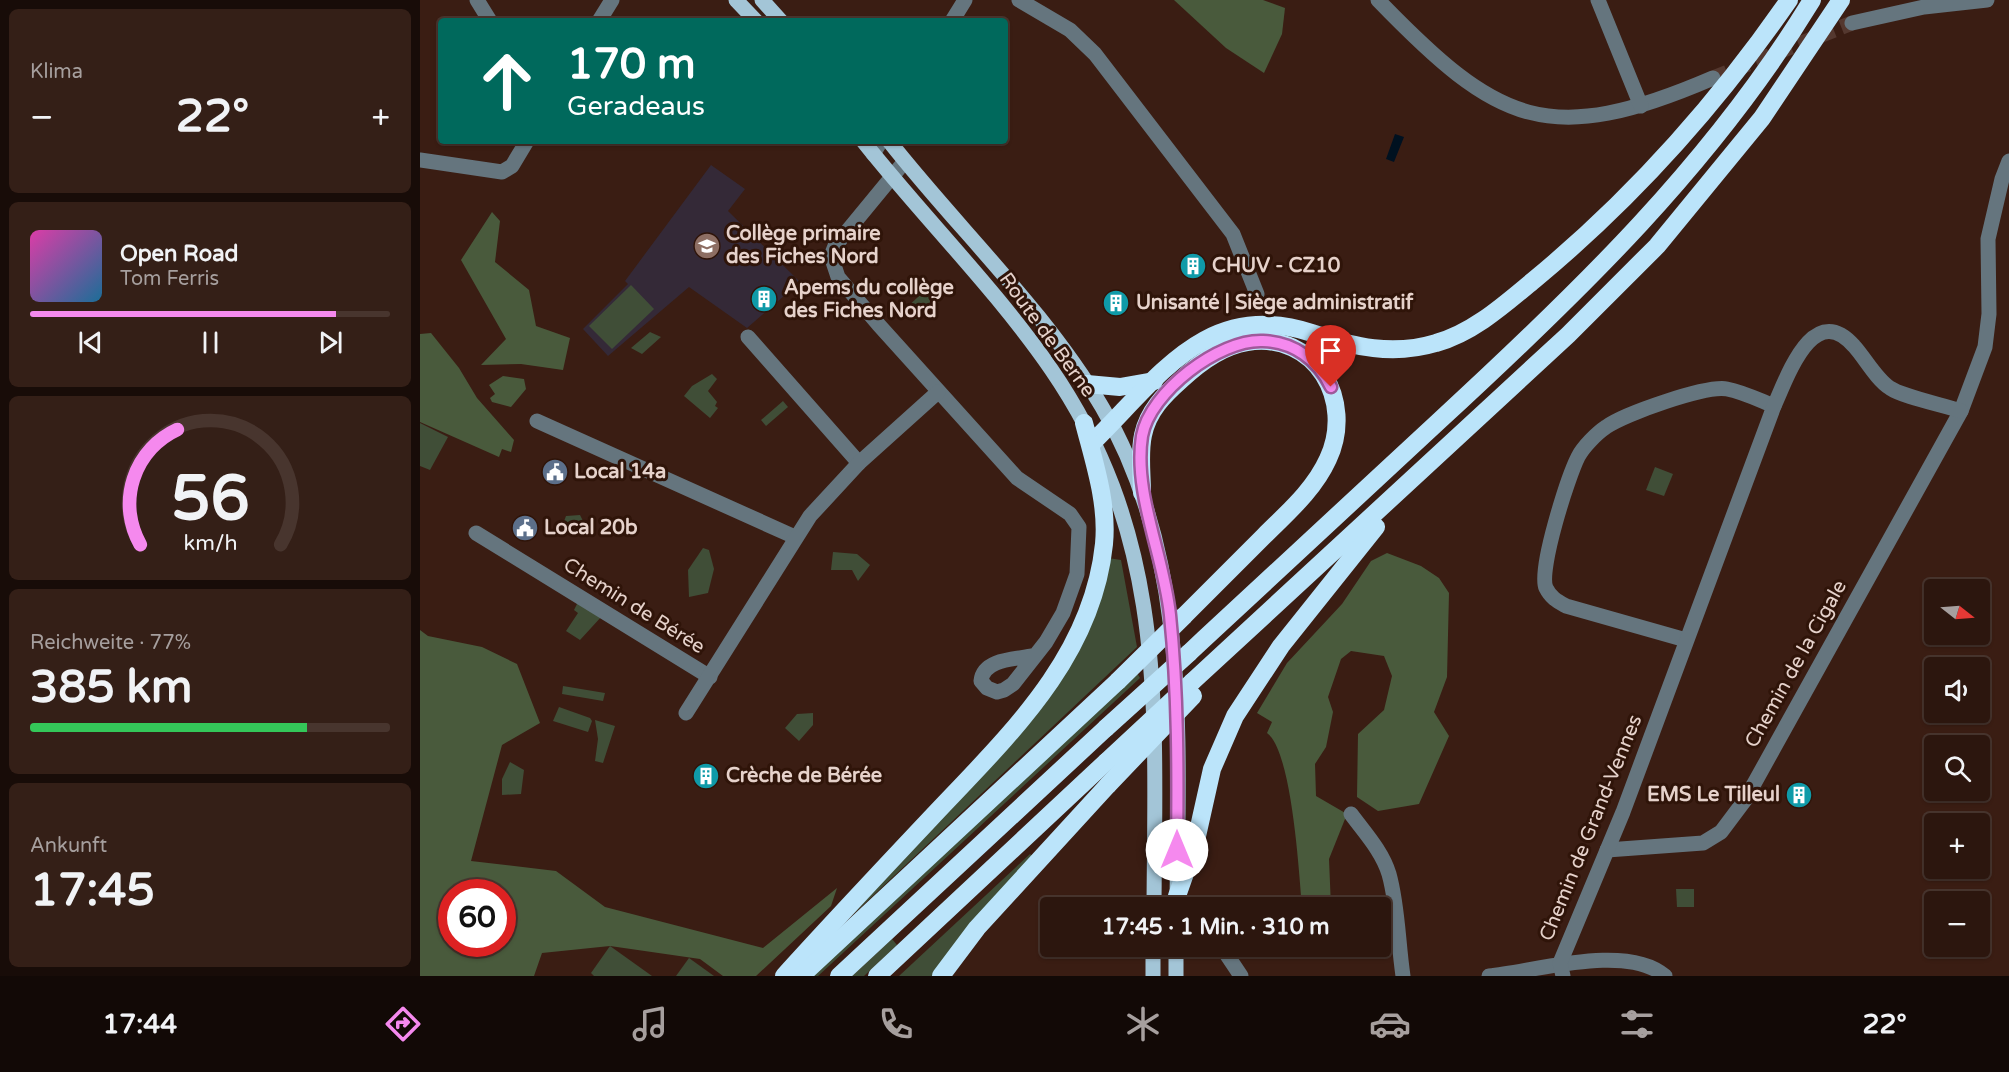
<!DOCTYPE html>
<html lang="de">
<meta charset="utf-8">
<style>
body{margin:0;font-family:"Varela Round",sans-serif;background:#341f17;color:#f1f3f6;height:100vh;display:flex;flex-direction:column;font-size:22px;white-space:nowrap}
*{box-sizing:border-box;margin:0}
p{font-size:20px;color:#a69f9e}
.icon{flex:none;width:33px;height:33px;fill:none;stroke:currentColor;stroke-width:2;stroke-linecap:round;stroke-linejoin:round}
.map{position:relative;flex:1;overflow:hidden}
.details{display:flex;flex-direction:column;gap:9px;padding:9px;background:#180c08;width:420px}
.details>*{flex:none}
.hud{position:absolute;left:18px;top:18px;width:570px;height:126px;border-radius:6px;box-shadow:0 2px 4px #0004,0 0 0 2px #48352e;background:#00695c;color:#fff;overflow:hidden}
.needle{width:39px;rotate:107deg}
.tools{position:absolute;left:1504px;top:579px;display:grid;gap:12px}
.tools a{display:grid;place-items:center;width:66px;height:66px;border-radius:6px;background:#2c160e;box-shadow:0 2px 4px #0004,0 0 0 2px #48352e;font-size:30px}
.speed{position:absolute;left:18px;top:879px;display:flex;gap:12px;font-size:30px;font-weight:700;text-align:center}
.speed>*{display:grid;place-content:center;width:78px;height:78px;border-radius:50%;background:#2c160e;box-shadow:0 2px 4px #0004,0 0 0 2px #48352e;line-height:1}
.speed .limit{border:9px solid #d22;background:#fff;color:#111}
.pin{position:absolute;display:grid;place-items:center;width:51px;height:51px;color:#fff;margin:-62px -26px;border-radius:50% 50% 50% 0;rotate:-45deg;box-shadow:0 0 6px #0007}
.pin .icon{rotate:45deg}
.me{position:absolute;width:66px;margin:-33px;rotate:0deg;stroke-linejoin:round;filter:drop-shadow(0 0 4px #0008)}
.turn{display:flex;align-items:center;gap:21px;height:126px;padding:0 30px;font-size:27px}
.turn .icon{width:78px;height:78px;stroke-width:2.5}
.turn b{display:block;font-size:42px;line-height:51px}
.big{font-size:45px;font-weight:800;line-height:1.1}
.details .tile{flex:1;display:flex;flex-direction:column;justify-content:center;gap:9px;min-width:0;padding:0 21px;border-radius:9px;background:#341f17}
.details .dial{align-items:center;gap:0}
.dial svg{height:156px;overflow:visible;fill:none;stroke:#48352e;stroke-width:7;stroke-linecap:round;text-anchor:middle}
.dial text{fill:#f1f3f6;stroke:none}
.song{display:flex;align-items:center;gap:18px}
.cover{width:72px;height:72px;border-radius:9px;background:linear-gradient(135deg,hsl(320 70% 55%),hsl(200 70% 35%))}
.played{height:6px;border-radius:3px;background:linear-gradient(90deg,#f589ee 85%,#48352e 85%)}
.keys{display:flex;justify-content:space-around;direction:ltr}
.heat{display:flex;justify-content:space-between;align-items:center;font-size:33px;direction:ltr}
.charge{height:9px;border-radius:4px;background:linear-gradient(90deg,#34c759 77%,#48352e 0)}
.trip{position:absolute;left:620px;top:897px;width:351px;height:60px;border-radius:6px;background:#2c160e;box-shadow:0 2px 4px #0004,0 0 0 2px #48352e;font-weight:800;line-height:60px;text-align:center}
.menu{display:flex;height:96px;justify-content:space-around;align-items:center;background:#120906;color:#a69f9e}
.menu .icon{width:42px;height:42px}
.menu .current{color:#f589ee}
.menu b{font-size:27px;color:#f1f3f6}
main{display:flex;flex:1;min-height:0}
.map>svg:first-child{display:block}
.education{fill:#342937}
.green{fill:#404e37}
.forest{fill:#495a3c;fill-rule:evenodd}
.water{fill:#001120}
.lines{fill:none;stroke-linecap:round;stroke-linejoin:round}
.minor-tunnel{stroke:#54382f;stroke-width:15;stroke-dasharray:15 8;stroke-linecap:butt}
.minor{stroke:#65757e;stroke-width:15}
.major{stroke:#a3c5d7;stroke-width:15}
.highway{stroke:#bbe4fa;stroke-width:18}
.highway-bridge{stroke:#bbe4fa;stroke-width:18}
.route-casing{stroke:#9f599b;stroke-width:15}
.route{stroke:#f589ee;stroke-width:10}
.labels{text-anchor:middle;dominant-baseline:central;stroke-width:6;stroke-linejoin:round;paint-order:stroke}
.poi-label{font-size:20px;font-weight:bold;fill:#e6d2cb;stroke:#2f1409;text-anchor:start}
.street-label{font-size:20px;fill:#e6d2cb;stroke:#2f1409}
</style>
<main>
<section class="details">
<div class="tile"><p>Klima</p>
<div class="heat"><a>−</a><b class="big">22°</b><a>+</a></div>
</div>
<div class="tile">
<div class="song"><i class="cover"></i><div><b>Open Road</b><p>Tom Ferris</p></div></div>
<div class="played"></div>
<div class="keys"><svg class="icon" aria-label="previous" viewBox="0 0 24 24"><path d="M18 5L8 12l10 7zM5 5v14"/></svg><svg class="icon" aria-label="pause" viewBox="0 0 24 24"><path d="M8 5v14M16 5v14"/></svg><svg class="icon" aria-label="next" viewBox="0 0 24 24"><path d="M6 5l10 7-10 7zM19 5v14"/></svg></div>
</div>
<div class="tile dial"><svg viewBox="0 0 100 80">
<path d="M14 69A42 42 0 1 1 86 69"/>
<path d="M14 69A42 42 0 0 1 33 10" stroke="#f589ee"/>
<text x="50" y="56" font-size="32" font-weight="700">56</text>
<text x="50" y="72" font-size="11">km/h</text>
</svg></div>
<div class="tile"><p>Reichweite · 77%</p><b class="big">385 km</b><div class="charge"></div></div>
<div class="tile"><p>Ankunft</p><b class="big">17:45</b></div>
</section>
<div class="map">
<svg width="1589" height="976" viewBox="0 0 1589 976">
<rect width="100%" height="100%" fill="#3a1d13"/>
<path class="education" d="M291 165 325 189 308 211 380 282 327 328 269 287 188 356 163 329 208 284 205 281Z"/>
<g class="green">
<path d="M211 285 234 309 192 349 169 326Z"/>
<path d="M508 288 514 289 520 294V301L499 320H495L487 312V307Z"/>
<path d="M230 332 241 337 222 354 211 348Z"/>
<path d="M292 374 297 379 288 391 297 402 295 406 298 408 290 418 264 396 272 386Z"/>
<path d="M363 401 368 407 346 426 341 420Z"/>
<path d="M0 423 28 437 10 470 0 466Z"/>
<path d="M1235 467 1253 474 1244 496 1226 490Z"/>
<path d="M160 515 166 527 162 532 144 535 143 524 146 516Z"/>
<path d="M283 548 289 550 294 569 288 593 269 597 268 570Z"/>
<path d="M413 552 437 554 450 565 438 581 432 570H411Z"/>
<path d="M688 558 701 560 717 647 423 924 616 710Z"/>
<path d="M158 602 182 616 160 640 146 631 158 613 154 610Z"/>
<path d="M716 671 720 678 398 976H388Z"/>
<path d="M143 686 185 693 183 701 142 694Z"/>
<path d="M139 707 170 718 172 721 168 732 133 721Z"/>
<path d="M393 713V725L379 741 365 728 377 714Z"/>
<path d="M175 720 195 726 183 763 175 761 178 739Z"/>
<path d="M90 762 104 770 101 794 82 795V779Z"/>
<path d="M610 854 614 857 515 976H479Z"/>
<path d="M1256 889H1274V907H1257Z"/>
<path d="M472 939 477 945 444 976H432Z"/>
<path d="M190 946 232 976H174L171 973Z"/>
<path d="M269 958 294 976H256Z"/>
</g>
<g class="forest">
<path d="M754 0H843L865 8 862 34 844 73 806 48Z"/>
<path d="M72 212 80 221 75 262 109 290 116 326 150 338 143 370 101 364 61 365 86 339 41 260Z"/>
<path d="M11 333 39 368 57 398 94 440 91 452 82 449 79 457 0 422V334Z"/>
<path d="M83 376 104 379 106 389 91 407 72 402 70 398 75 394 69 385Z"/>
<path d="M967 553 1001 566 1019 578 1029 593 1027 677 1014 712 1029 736 999 804 958 811 937 797 938 734 964 710 972 676 964 656 931 651 921 659 908 697 913 712 906 747 895 764 896 796 927 814 909 859 911 907H882C879 873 872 751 847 733L852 722 837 713 867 663 922 604 951 561Z"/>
<path d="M0 630 8 636 62 647 97 664 120 723 82 745 51 861 136 871 185 907 343 948 417 888 411 906 336 976H303L280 959 190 946 122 953 114 976H0ZM82 892V944H32V892Z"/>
</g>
<path class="water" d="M975 134 984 137 974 162 966 159Z"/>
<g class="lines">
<path class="minor-tunnel" d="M1293 78 1432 23"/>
<g class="minor">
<path d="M57 0 70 21"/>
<path d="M599 0 650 30 675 54 813 234 837 294"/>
<path d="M958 0C1078 124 1128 149 1293 78"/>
<path d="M1178 0 1221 106"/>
<path d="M179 21 192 0"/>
<path d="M532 21 545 0"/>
<path d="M1432 23 1504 7 1567 0"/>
<path d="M453 154 461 141"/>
<path d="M0 160 82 172 92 166 107 141"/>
<path d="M485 161 415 246 411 256 418 277 458 324 597 478 650 514 659 527 657 574 643 613 626 642 593 684 584 690 577 692 567 688 561 681C563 659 595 659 612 656"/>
<path d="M328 337 439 463"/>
<path d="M117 421 375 537"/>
<path d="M56 533 290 677"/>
<path d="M1266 640 1146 606C1137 601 1131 598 1126 588 1118 570 1148 477 1158 457 1163 447 1177 433 1186 427 1204 414 1286 385 1307 389 1323 392 1339 400 1354 406"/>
<path d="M266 713 390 516 439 463 518 392"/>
<path d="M931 814C945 833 962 851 969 874 978 906 978 942 983 976"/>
<path d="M1187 850 1283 843 1301 832 1325 800 1541 411 1565 347 1569 314 1568 239 1582 179 1589 161"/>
<path d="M757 896 769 908"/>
<path d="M801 946 821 976"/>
<path d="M1069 976C1116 971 1207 943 1245 976"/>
<path d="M1143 976 1140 963 1203 812 1354 406C1367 378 1393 299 1434 346 1445 358 1456 379 1470 388 1483 397 1524 405 1541 411"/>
</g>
<g class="major">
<path d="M316 0 336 21"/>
<path d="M342 0 361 21"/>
<path d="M443 141C504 218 575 288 631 369 748 539 735 712 734 908"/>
<path d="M469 141C539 230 624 309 682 407 771 557 758 740 757 908"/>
<path d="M733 976V946"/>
<path d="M756 976V946"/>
</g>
<g class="highway">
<path d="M667 384 700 387 734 381"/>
<path d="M674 441C740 376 788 299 892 333 934 347 973 356 1016 343 1053 333 1085 304 1114 280 1212 199 1297 104 1369 0"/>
<path d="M722 493C722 475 719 453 723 435 728 411 744 395 761 380 779 363 802 346 827 342 896 331 935 401 908 459 894 490 867 513 844 536 818 562 791 589 764 616"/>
<path d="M769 653C852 575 936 498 1019 421 1159 292 1292 164 1392 0"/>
<path d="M772 682 1148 335 1237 246 1342 118 1421 0"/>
<path d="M757 896 775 845 792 769 815 716 861 646 956 527"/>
<path d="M364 976C412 923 461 871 510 819 585 739 672 660 684 544 688 503 674 462 664 423"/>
<path d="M381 976 698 681"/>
<path d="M419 976 686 728"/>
<path d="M457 976 686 762"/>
<path d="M521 976 557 928 688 785"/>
</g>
<g class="highway-bridge">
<path d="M698 681 764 616"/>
<path d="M686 728 769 653"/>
<path d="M686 762 772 682"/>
<path d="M688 785 773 696"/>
</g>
</g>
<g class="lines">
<defs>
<path id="route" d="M757 850C758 772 758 693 750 615 744 556 713 493 722 436 730 392 799 339 843 341 874 342 898 360 911 387"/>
</defs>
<use href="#route" class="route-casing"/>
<use href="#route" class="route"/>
</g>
<defs>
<symbol id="school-disc" viewBox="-11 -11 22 22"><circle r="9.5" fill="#8d6e63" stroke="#2f1409"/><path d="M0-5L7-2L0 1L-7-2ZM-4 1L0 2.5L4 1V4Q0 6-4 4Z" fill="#fff"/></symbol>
<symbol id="building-disc" viewBox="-11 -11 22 22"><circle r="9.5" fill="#0f9aa8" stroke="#2f1409"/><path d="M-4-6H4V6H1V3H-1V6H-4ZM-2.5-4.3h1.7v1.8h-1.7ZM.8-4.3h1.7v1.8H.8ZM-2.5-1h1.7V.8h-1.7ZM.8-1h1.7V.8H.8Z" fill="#fff"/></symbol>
<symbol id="civic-disc" viewBox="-11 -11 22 22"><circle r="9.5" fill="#5c6f8a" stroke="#2f1409"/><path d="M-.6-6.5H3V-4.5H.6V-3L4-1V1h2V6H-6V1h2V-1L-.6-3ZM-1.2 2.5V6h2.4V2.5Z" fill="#fff"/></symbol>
</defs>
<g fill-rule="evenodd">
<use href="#school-disc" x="272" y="231" width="30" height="30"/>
<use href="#building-disc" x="758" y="251" width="30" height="30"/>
<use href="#building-disc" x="329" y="284" width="30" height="30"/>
<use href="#building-disc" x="681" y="288" width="30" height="30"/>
<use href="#civic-disc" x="120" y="457" width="30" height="30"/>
<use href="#civic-disc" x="90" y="513" width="30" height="30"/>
<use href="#building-disc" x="271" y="761" width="30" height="30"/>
<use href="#building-disc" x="1364" y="780" width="30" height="30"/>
</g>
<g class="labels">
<g class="poi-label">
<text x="306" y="234">Collège primaire<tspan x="306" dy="23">des Fiches Nord</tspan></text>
<text x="792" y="266">CHUV - CZ10</text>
<text x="364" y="288">Apems du collège<tspan x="364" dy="23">des Fiches Nord</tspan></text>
<text x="716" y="303">Unisanté | Siège administratif</text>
<text x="154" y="472">Local 14a</text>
<text x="124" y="528">Local 20b</text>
<text x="306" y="776">Crèche de Bérée</text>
<text x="1360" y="795" text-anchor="end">EMS Le Tilleul</text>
</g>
<g class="street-label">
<text transform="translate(627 335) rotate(54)">Route de Berne</text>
<text transform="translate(214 606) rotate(32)">Chemin de Bérée</text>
<text transform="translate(1376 664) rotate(-61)">Chemin de la Cigale</text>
<text transform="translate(1171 828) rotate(-68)">Chemin de Grand-Vennes</text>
</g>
</g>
</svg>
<div class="tools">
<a><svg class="needle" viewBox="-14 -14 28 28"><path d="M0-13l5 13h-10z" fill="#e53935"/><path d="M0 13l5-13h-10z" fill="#a69f9e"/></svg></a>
<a><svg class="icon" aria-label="sound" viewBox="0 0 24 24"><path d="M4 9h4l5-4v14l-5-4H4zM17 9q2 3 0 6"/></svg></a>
<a><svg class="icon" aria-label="search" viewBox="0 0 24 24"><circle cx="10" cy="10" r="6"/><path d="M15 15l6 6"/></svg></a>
<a>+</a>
<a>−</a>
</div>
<div class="speed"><div class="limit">60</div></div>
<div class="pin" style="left:911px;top:387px;background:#d93025"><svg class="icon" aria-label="arrive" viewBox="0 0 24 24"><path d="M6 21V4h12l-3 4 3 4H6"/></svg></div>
<svg class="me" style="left:757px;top:850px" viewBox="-20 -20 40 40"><circle r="19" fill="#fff"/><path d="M0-13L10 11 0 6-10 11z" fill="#f589ee"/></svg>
<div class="trip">17:45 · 1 Min. · 310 m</div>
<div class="hud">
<div class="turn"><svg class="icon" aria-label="ahead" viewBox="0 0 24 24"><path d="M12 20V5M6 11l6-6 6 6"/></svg><div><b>170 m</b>Geradeaus</div></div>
</div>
</div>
</main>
<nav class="menu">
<b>17:44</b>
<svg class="icon current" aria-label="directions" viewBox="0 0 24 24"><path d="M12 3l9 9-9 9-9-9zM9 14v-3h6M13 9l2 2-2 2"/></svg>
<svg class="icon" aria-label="music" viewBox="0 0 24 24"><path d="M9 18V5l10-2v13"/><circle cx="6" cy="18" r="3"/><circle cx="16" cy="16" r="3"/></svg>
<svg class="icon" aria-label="phone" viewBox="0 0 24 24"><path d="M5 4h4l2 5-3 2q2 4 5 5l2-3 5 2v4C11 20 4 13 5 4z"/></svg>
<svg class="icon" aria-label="climate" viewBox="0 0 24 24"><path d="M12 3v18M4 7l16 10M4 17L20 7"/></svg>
<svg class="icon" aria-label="car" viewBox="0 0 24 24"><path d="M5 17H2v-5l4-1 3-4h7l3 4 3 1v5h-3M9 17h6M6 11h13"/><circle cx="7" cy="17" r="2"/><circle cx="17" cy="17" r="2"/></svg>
<svg class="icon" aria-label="filters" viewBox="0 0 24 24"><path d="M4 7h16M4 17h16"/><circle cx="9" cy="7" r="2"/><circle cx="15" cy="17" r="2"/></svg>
<b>22°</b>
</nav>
